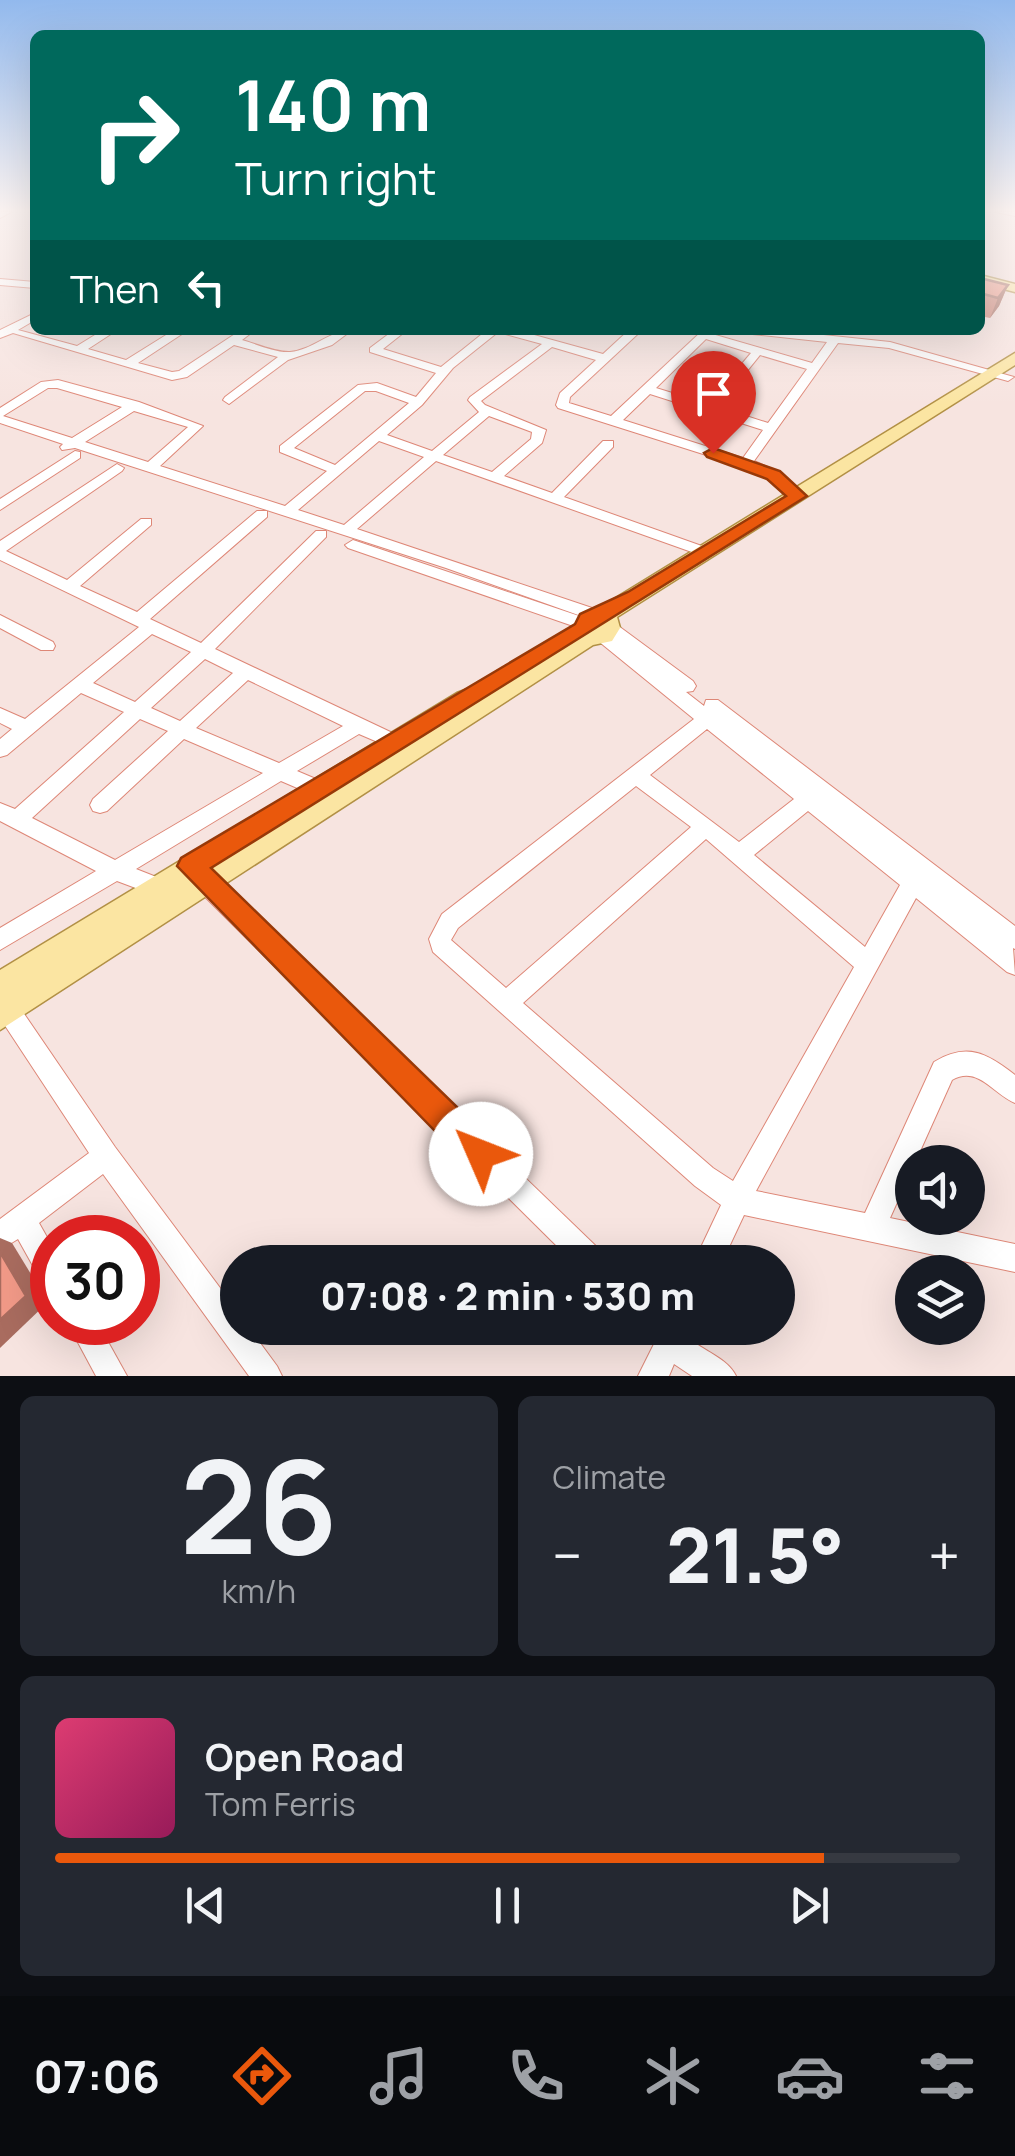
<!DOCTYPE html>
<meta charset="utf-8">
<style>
body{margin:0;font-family:Manrope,sans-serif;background:#242831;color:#f1f3f6;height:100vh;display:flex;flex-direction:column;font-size:38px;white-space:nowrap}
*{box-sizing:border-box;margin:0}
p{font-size:32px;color:#9ea1a6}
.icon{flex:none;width:55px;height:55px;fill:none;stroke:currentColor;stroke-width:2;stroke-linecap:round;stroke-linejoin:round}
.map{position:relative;height:1376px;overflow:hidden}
.details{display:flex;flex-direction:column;gap:20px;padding:20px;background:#0d0f14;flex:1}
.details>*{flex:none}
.hud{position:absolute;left:30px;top:30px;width:955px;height:305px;border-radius:15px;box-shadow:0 10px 40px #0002;background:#00695c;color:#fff;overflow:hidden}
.tools{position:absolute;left:895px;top:1145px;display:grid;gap:20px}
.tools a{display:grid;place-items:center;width:90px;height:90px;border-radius:50%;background:#171b24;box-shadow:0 10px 40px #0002;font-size:50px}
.speed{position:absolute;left:30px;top:1215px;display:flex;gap:20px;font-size:50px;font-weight:700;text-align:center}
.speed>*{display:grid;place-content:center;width:130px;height:130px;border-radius:50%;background:#171b24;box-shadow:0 10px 40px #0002;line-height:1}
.speed .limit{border:15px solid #d22;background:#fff;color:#111}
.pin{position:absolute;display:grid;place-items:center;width:85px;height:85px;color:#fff;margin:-102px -42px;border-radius:50% 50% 50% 0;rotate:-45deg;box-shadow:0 0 10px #0007}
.pin .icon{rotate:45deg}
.me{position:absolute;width:110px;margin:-55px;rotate:314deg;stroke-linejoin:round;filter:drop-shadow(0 0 8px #0008)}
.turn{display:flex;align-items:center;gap:35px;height:210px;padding:0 40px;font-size:45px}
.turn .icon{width:130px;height:130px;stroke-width:2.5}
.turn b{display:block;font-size:70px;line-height:85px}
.then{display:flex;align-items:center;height:95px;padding:0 40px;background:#0003;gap:20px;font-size:38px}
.big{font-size:75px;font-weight:800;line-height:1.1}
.details .tile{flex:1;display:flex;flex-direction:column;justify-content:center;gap:15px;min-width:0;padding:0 35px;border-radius:15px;background:#242831}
.details .dial{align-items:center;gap:0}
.dial b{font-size:130px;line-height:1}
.song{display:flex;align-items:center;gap:30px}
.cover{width:120px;height:120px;border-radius:15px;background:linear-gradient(135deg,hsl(340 70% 55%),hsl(330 70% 35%))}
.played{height:10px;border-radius:5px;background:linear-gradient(90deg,#ea580c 85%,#363941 85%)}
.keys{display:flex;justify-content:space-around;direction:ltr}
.heat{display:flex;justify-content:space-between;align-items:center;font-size:55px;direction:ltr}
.details .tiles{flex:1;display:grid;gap:20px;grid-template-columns:1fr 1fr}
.tile:last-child{grid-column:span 2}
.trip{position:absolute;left:220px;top:1245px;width:575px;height:100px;border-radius:50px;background:#171b24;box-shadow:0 10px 40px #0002;font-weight:800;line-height:100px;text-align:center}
.tab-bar{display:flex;height:160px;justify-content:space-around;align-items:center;background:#090b0e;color:#9ea1a6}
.tab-bar .icon{width:70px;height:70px}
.tab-bar .on{color:#ea580c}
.tab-bar b{font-size:45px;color:#f1f3f6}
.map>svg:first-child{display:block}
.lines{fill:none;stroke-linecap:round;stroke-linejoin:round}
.minor-casing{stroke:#de8777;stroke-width:2}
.major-casing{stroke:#b29045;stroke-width:3}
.minor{fill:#fff;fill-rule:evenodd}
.major{fill:#fbe5a2;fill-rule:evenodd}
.wall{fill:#d08475}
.shaded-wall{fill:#a96c5f}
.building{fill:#f29a88;stroke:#a96c5f;stroke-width:2.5}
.route{fill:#ea580c;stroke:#983908;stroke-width:2.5}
</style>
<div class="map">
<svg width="1015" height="1376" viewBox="0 0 1015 1376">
<rect width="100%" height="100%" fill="#f7e4e0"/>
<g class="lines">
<defs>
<g id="minor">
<path d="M0 212H11L0 218Z"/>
<path d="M996 212H1015V216Z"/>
<path d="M0 279 35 282V288L0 285Z"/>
<path d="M35 313V320L18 330 77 346 103 330H117L88 349 126 360 174 330H188L138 363 172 372 179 371 241 330H255L242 340C256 344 276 353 290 352 313 350 330 330 352 330L332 345 288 360 229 404 223 400 225 397 278 357 234 345 187 377 172 380 13 333 0 338V330Z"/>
<path d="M394 330H407L383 349 441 367 487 330H516L603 354 629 330H642L570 397 569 403 611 416 703 330H715L712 334 812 363 827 342 743 333 737 330H776L890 342 1014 377 1008 381 889 348 838 343 754 461 779 472 803 493V499L798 500 769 478 741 466 558 408 556 405 560 393 596 360 552 347 481 401 485 405 546 430 542 443 504 476 552 493 603 441H613V447L564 497 713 550 716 553 713 556H703L436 461 357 529 604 612 606 616 604 620 598 622 446 568 75 448 62 450 60 447 63 444 0 423V408L41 382 58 380 139 402 203 426 160 466 285 506 327 471 280 452V446L358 385 377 383 416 397 436 373 370 352V348ZM498 332 542 344 470 397 468 400 479 412 432 451 387 435 422 405 453 368ZM706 339 751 353 708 404 656 388ZM760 355 807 369 768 423 718 407ZM48 388H57L122 407 72 438 3 416ZM365 391H376L409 403 335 465 294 448ZM650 394 763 430 743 458 623 420ZM134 411 188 427 148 462 85 442ZM489 416 532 432 531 439 492 472 443 455ZM379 441 424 457 344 525 298 510Z"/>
<path d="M75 451 80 452V458L0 510V499Z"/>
<path d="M117 464 124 468 122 471 6 551 67 580 141 519H151V525L80 586 137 612 257 511H267V517L150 619 201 643 316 531H326V537L215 649 401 737 403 742 401 747 394 749 359 734 297 771 323 782 326 788 323 794 316 796 281 781 136 869 164 880 167 887 164 894 157 896 117 881 0 950V928L96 871 0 821V803L15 809 124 712 81 693 7 755 0 757V739L12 729 0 723V708L25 719 139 627 0 560V541ZM152 634 191 652 135 702 93 683ZM205 659 233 673 180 721 151 708ZM248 680 343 726 279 763 196 728ZM140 719 168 731 93 799 90 805 93 811 100 813 107 811 184 739 263 773 115 860 32 818Z"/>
<path d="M353 540 591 620 593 624 585 630 579 628 348 548 345 545Z"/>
<path d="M0 615 53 642 55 646 53 650H41L0 628Z"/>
<path d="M613 622 693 681 696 686 693 691 686 692 704 706 706 700H718L1015 926V949L1013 948 1015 975 1007 972 916 898 756 1191 865 1213 934 1062C967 1042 987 1053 1015 1075V1103C993 1094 978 1065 952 1080L890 1218 1015 1244V1272L744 1215 722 1262H694L721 1205 695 1186 433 952 429 939 442 914 694 719 597 640 595 636 597 632 607 631V624ZM707 729 794 799 739 842 650 775ZM636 786 691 827 506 988 451 940 458 928ZM808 811 900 885 865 947 754 855ZM706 839 854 967 733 1181 713 1168 523 1003Z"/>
<path d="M197 866 204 868 602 1252 606 1262H573L190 882 187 875 190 868Z"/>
<path d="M8 998 16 1002 115 1147 238 1312V1328H249L277 1366 282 1376H249L103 1174 39 1223 52 1246V1286L42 1282 18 1239 0 1250V1219L89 1153 0 1018V1002Z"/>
<path d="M67 1322H97L127 1376H96Z"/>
<path d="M644 1328H691L688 1337C702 1351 728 1358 736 1376H692L674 1364 669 1376H638L654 1344Z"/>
</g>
<g id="major">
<path d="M980 275 1015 284V292L980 283Z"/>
<path d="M1015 353V365L617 617 620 628 612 641 593 645 0 1030V970L457 693 465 690 476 698 578 634 576 624 584 611 601 607Z"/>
</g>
</defs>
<use href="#minor" class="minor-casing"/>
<use href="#major" class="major-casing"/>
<use href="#minor" class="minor"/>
<use href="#major" class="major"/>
</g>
<path class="wall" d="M980 278 1008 285 999 306 990 318 980 316Z"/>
<g class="shaded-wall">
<path d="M1008 285 999 306 990 318 998 298Z"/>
<path d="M0 1238 12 1243 48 1302 0 1348Z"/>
</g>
<g class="building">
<path d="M980 278 1008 285 998 298 980 293Z"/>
<path d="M0 1252 26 1296 0 1320Z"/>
</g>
<linearGradient id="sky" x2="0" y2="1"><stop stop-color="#92b9ed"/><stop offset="0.52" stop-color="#fbf3f1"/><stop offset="1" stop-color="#fbf3f1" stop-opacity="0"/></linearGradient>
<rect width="1015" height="405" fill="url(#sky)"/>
<path class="route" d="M713 448 780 471 807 496 211 868 493 1142 498 1154 493 1166 481 1171 469 1166 177 866 181 858 575 624 580 614 628 592 786 496 767 479 707 457 704 453Z"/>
</svg>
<div class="tools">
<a><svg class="icon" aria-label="sound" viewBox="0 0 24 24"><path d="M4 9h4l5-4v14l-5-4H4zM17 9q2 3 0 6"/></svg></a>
<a><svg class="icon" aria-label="layers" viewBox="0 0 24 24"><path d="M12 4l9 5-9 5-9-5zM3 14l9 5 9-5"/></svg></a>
</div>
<div class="speed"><div class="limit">30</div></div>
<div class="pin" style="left:713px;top:453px;background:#d93025"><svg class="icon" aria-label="arrive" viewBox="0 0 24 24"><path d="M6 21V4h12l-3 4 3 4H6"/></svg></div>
<svg class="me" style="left:481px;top:1154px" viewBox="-20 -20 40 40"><circle r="19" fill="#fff"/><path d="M0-13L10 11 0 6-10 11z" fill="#ea580c"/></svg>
<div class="trip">07:08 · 2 min · 530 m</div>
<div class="hud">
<div class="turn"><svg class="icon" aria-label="right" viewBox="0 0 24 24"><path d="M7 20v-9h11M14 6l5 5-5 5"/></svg><div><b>140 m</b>Turn right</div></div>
<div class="then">Then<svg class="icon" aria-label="left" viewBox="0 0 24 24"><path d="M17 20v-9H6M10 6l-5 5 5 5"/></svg></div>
</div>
</div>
<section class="details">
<div class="tiles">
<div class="tile dial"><b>26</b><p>km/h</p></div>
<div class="tile"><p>Climate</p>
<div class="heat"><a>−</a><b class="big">21.5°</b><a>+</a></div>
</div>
<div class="tile">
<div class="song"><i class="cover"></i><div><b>Open Road</b><p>Tom Ferris</p></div></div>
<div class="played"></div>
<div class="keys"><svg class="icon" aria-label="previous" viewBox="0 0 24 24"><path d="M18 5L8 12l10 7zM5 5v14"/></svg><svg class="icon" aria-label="pause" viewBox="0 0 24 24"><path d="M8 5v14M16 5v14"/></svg><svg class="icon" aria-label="next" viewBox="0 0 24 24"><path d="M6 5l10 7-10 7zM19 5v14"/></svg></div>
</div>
</div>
</section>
<nav class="tab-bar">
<b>07:06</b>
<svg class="icon on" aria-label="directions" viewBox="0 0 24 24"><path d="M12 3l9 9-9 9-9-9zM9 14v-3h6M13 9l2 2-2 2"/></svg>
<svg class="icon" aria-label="music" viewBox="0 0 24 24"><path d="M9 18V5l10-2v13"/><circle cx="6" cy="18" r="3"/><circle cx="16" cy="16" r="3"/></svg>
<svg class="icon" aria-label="phone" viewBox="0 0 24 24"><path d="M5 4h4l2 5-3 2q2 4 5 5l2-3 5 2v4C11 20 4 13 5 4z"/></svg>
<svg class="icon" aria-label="climate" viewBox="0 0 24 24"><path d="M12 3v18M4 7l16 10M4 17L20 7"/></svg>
<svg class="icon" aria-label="car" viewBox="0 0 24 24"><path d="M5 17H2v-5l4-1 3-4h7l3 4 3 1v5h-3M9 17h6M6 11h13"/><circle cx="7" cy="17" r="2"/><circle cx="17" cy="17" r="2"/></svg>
<svg class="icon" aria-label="filters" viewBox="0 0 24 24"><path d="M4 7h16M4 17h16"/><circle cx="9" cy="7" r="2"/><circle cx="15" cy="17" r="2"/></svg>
</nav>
